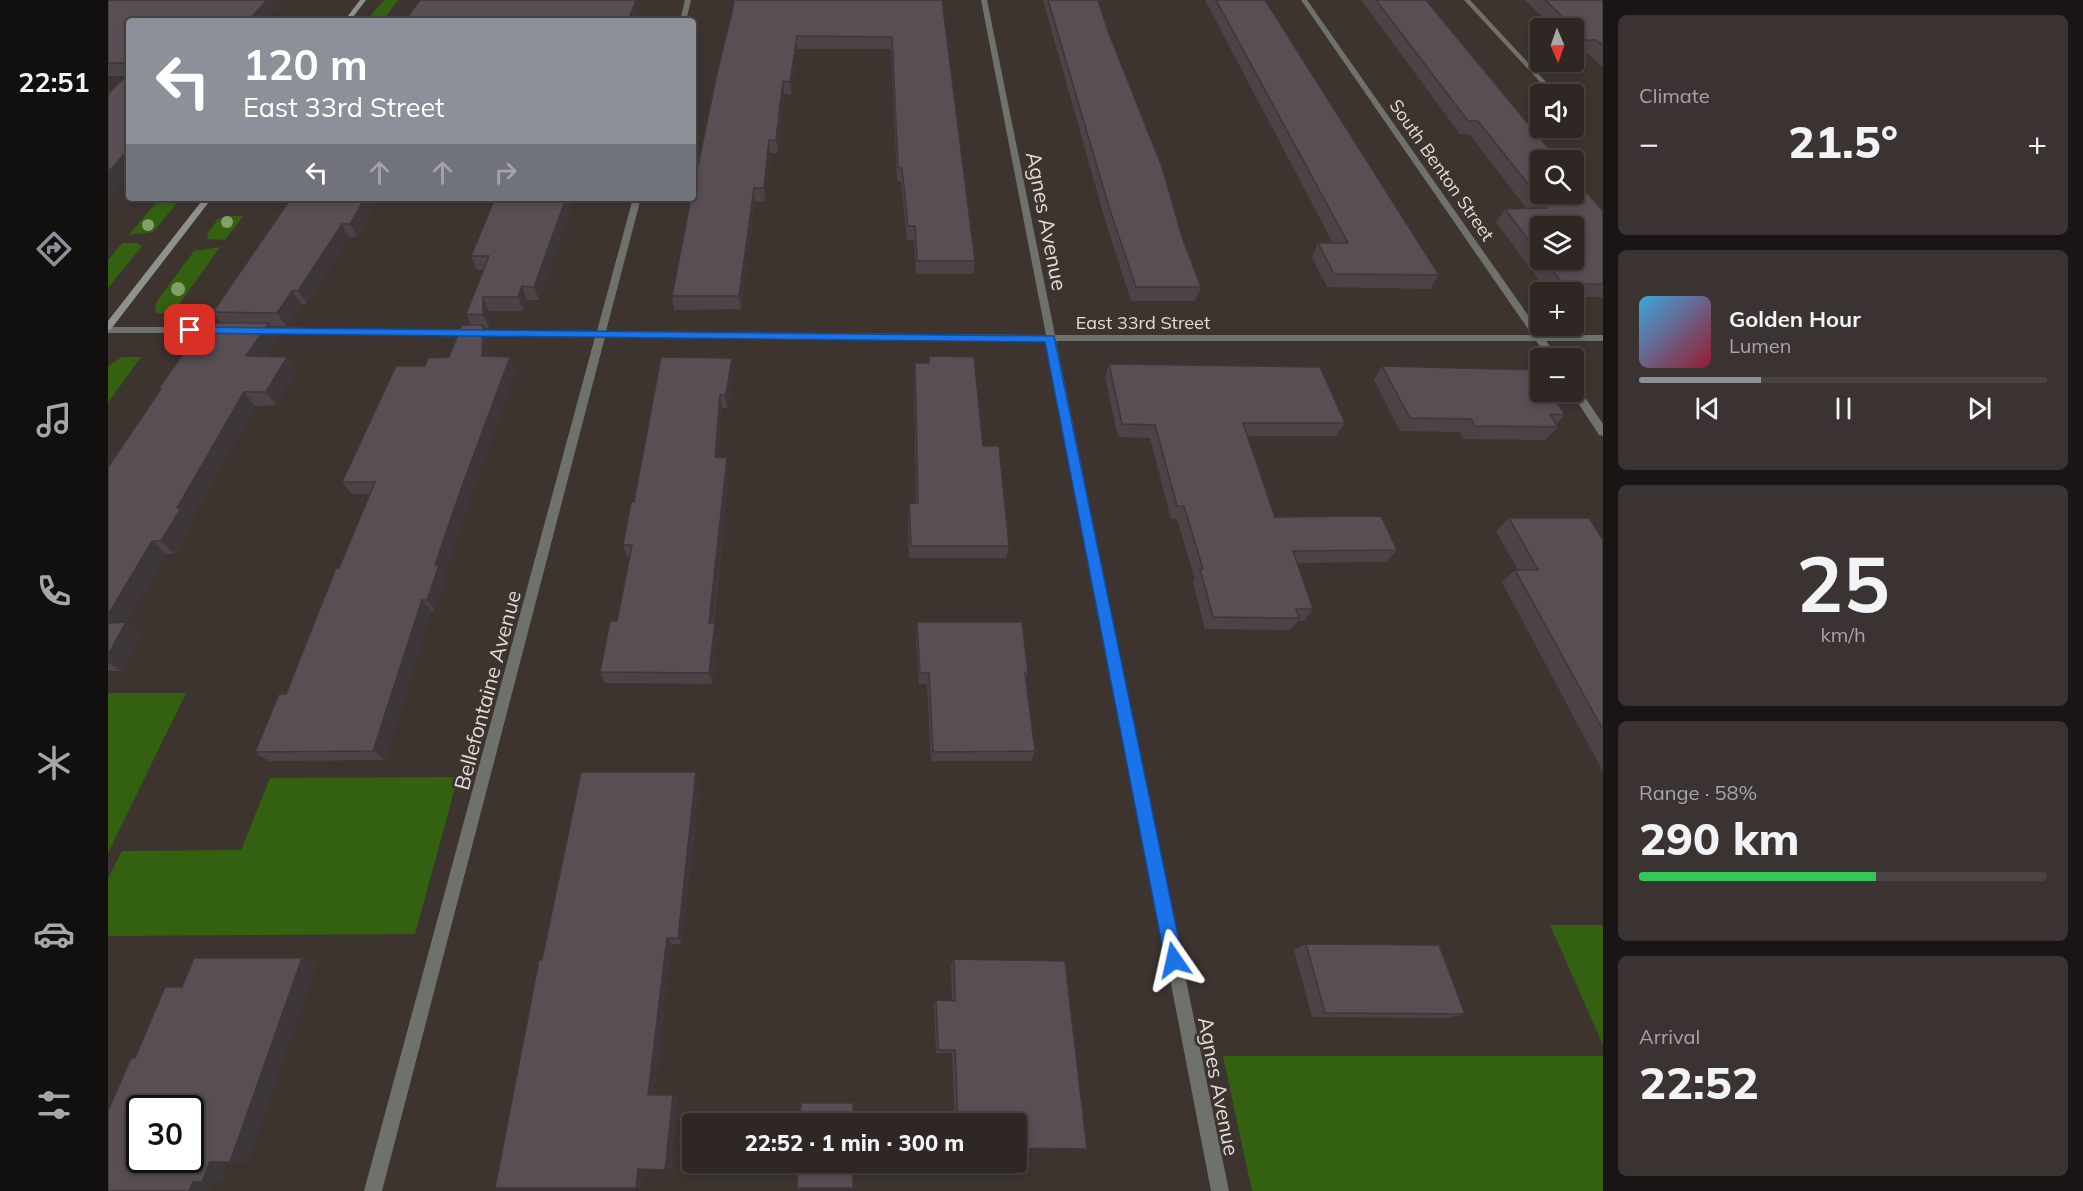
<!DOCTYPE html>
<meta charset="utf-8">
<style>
body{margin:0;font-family:Mulish,sans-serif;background:#3a3331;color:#f1f3f6;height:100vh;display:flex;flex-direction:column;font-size:22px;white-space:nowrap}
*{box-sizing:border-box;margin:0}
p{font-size:20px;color:#a7a5a6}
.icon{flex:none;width:33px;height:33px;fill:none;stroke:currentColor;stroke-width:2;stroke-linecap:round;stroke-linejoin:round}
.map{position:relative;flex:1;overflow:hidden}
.details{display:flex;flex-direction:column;gap:15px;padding:15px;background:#191514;width:480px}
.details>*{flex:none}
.guide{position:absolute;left:18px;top:18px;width:570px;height:183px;border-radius:6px;box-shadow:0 3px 9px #0003,0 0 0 2px #494441;background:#8c9099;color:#fff;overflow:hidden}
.needle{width:39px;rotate:178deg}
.buttons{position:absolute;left:1422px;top:18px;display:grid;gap:12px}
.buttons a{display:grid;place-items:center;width:54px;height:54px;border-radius:6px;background:#2e2724;box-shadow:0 3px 9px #0003,0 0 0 2px #494441;font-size:30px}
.speed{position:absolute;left:18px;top:1095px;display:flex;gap:12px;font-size:30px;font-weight:700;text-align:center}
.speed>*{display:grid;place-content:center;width:78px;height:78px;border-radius:50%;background:#2e2724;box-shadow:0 3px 9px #0003,0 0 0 2px #494441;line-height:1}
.speed .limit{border:3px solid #111;border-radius:9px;background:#fff;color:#111}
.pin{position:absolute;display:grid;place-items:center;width:51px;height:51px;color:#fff;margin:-26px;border-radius:12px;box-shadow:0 3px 9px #0006}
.me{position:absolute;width:66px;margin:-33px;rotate:349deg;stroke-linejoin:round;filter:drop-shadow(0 0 4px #0008)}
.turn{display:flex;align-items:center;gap:21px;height:126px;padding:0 18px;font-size:27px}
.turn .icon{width:78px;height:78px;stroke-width:2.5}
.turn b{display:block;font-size:42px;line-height:51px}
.lanes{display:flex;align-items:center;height:57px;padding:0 18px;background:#0003;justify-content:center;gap:30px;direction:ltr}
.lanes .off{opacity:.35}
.big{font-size:45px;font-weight:800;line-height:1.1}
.details .tile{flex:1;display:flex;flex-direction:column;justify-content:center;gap:9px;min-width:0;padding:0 21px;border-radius:9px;background:#3a3331}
.details .dial{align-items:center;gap:0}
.dial b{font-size:78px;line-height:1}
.song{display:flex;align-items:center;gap:18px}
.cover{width:72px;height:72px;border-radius:9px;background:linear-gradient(135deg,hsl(200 70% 55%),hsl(350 70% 35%))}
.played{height:6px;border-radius:3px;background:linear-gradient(90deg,#8c9099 30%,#494441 30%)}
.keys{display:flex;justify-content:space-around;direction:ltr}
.heat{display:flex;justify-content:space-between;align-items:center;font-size:33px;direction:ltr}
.charge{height:9px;border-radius:4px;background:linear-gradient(90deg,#34c759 58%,#494441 0)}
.trip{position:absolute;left:574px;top:1113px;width:345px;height:60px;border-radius:6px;background:#2e2724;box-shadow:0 3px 9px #0003,0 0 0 2px #494441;font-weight:800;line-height:60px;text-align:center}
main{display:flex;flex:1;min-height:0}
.dock{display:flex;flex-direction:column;width:108px;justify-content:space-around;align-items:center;background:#12100e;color:#a7a5a6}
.dock .icon{width:42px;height:42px}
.dock .current{color:#8c9099}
.dock b{font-size:27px;color:#f1f3f6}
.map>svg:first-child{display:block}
.green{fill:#336110}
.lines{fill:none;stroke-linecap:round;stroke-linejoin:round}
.service{fill:#6f716d;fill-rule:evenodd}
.minor{fill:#6f716d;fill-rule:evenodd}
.tertiary{fill:#6f716d;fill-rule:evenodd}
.secondary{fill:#8e928c;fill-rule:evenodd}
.tree{fill:#81a166}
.wall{fill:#4c4347;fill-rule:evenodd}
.shaded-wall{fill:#3e373a}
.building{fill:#584e53;stroke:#3e373a;stroke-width:1.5;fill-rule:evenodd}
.route{fill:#1a73e8;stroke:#114b97;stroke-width:1.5}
.labels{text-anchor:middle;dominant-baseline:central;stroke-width:6;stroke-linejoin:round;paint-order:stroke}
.far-street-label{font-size:18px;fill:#e2dcd9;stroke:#3d3430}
.street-label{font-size:21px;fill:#e2dcd9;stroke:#3d3430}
</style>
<main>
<nav class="dock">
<b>22:51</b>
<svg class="icon current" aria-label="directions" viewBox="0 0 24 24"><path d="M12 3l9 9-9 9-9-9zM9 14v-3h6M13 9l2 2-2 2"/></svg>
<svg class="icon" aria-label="music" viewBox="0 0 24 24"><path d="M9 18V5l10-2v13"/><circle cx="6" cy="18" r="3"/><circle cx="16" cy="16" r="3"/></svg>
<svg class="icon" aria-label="phone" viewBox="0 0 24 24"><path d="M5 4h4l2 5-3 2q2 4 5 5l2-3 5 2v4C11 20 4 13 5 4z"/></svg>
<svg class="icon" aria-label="climate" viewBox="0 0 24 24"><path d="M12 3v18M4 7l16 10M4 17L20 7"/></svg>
<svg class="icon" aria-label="car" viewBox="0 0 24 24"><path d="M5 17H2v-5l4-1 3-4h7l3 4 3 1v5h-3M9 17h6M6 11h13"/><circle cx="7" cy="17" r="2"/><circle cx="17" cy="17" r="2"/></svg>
<svg class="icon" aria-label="filters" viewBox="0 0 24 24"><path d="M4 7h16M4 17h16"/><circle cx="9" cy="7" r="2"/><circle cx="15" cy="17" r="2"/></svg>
</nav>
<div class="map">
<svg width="1495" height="1191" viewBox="0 0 1495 1191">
<rect width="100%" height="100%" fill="#3d3430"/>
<g class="green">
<path d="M276 0H290L275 21H258Z"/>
<path d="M52 198H73L45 232 21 235Z"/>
<path d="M119 216H135L117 240 100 239 99 234 110 219Z"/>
<path d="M14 243H29L34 246 0 288V260Z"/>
<path d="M112 247 66 311 50 314 47 310 49 301 86 251Z"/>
<path d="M14 357H33L0 403V366Z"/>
<path d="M0 693H78L0 853Z"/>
<path d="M350 777 307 934 0 936V879L14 851 133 850 162 778Z"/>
<path d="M1442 925H1495V1045Z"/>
<path d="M1115 1056H1495V1191H1144Z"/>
</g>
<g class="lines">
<path class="service" d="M1356 0H1362L1449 94H1443Z"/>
<g class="minor">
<path d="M577 0H583L578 21H572Z"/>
<path d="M873 0H879L947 335H1495V341H948L1121 1191H1103L939 341 497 337 274 1191H256L487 337 152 334 147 331 152 328 489 331 525 198H533L498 331 938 335Z"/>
<path d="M0 327H108L113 330 108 333H0Z"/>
</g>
<g class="tertiary">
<path d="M1193 0H1199L1450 358H1440Z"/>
<path d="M1466 386 1470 387 1495 424V436L1491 435 1463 392H1466Z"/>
</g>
<g class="secondary">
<path d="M252 0H258L242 21H236Z"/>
<path d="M96 198H104L3 329 0 330V321Z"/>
</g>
</g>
<g class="tree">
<circle cx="119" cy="222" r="6"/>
<circle cx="40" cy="225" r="6"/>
<circle cx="70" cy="289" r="7"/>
</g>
<g class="wall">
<path d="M0 0H176L157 21H21V173L0 198 18 76H0Z"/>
<path d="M834 0 867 261 865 274H808L806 240H799L793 181H789L783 49H689L683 94H676L670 153H662L657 201 647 202 633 309 566 310 564 296 624 12Z"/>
<path d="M935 0H993L992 1H991L1000 31 1093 287 1087 301H1023L997 220Z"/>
<path d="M1097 0H1157L1331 275 1322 289 1219 287 1204 257 1210 243H1225Z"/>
<path d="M1253 0H1318L1441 151 1495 211V297H1466V292H1440L1388 222 1397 209H1419L1362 135 1352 134ZM1432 226 1466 260H1432Z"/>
<path d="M1417 0H1495V67L1479 53H1471L1466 48V28H1446Z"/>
<path d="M183 198H271L249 237H241L199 304H193L178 326H163L171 337 158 356 188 370 168 405 147 406 84 518 86 520 67 554H58L18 622 34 634 13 671H0V467L52 391 50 389 112 323 105 312Z"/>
<path d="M385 198H466L431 300H419L415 311H381V328H376L381 338V356L408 370 361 501 337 573 339 577 327 611H323L277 760 160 761 147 752 178 694 262 494H244L234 482 317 366 341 357 363 325 358 314 376 270H369L363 256 386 201Z"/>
<path d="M821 356 875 446 901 546 898 558H801L800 515 801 503H808L806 376 807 363H820Z"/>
<path d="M1001 364 1237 423 1228 436H1140L1167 517 1289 550 1278 562 1189 563 1205 609 1196 621H1190L1182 630 1097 629 1085 581 1087 579 1069 519H1063L1042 438 1010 437 997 377Z"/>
<path d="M1274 366 1457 415 1448 424 1450 427 1437 440 1356 439 1352 432 1292 431 1266 380Z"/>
<path d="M626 371 621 403 619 408H614L610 457 621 470 606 623H607L610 634 604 684 497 683 492 672 509 621 522 557H519L515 545 526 502Z"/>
<path d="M1401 518 1495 540V772L1394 582 1407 570H1410L1388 531Z"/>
<path d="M809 622 920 673 918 680 927 751 923 761H823L819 684H811L808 633Z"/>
<path d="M588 772 592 781 574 944H564L546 1095 570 1097 563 1169H537L535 1188H528L434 960Z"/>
<path d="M1198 944 1357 1014 1340 1018 1204 1017 1186 950Z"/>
<path d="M846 959 909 1124H847L844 1053H828L826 1005 828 1000 844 1001 843 965Z"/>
</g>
<g class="shaded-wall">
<path d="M159 0H176L157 21H140Z"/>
<path d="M528 0H534L527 21H520Z"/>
<path d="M689 36V49L683 94 682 82Z"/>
<path d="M675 81 676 94 670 153 668 140Z"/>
<path d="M661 140 662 153 657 201 656 188Z"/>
<path d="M21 149V173L0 198V172Z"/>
<path d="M646 188 647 202 633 309 631 296Z"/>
<path d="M257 198H271L249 237 242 224Z"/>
<path d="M458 198H466L431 300 426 287Z"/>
<path d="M234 224 241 237 199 304 190 291Z"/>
<path d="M414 286 419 300 415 311 410 297Z"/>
<path d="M184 291 193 304 178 326 169 313Z"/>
<path d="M375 297 381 311V328L375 315Z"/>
<path d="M161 323 171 337 149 370 138 356Z"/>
<path d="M375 325 381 338V369L374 356Z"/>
<path d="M179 357 188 370 168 405 158 392Z"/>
<path d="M402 357 408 370 361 501 337 573 339 577 327 611 319 600 327 565 353 489Z"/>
<path d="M624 358 626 371 621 403 619 408 617 395Z"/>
<path d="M136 392 147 406 84 518 86 520 67 554 53 541 69 508Z"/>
<path d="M612 395 614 408 609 470 607 457Z"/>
<path d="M619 458 621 470 604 634 601 623Z"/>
<path d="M44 541 58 554 11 634 0 626V615Z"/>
<path d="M314 600 323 611 277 760 265 751Z"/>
<path d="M18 622 34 634 13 671 0 662V655Z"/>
<path d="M607 623 610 634 604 684 601 673Z"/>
<path d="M588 772 592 781 574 944 570 938Z"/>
<path d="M559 938 564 944 546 1097 540 1095Z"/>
<path d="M194 958 209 964 140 1162H122Z"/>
<path d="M565 1095 570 1097 563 1169 557 1170Z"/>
<path d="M121 1161 114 1181H105L101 1191H81L85 1182 102 1162Z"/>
<path d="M530 1169H537L535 1188H528Z"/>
</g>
<g class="building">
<path d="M0 0H159L140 21H21V63H0Z"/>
<path d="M312 0H528L520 21H297Z"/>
<path d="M626 0H834L867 261H809L807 226H800L794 168H790L784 37 689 36 682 82 675 81 668 140H661L656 188H646L631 296H564L583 198H585V190L609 73 624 12Z"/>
<path d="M940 0H990L1000 31 1054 167 1074 237 1093 287H1028L1001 207Z"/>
<path d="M1108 0H1157L1331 275 1226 274 1210 243H1240Z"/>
<path d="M1268 0H1318L1450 160H1432V194H1466V178L1495 211V284H1455L1436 260H1466V226H1432V255L1397 209 1439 208 1370 121H1360Z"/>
<path d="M1437 0H1495V45L1488 40H1479Z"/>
<path d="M21 73V149L0 172V94Z"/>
<path d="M183 198H257L242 224H234L190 291H184L169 313 105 312Z"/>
<path d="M387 198H458L426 287 414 286 410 297H375V315L358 314 381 256H363Z"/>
<path d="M97 323H161L138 356 179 357 158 392H136L69 508H73L53 541H44L0 615V467L53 389H50Z"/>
<path d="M354 325H375L374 356 402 357 353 489 327 565H331L319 600H314L265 751 147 752 171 694H178L228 568H231L267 482H234L288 366H317L320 358 341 357Z"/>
<path d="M821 356 866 357 875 446H891L901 546H803L801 503H810L807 363H821Z"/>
<path d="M553 357 624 358 619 389 617 395H612L607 457 619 458 601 623H607L601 673 492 672 502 621H509L524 545H515L523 502H526Z"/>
<path d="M1001 364 1212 367 1237 423H1135L1167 517 1273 516 1289 550 1185 551 1205 609H1188L1191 618 1105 617 1092 569H1095L1076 506H1069L1047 425 1014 424Z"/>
<path d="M1274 366 1427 370 1432 378V392H1442L1457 415 1442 414 1450 427 1367 426 1363 419 1302 418Z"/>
<path d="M1401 518H1481L1495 540V730L1407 570H1430Z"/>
<path d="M18 622 0 655V623Z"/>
<path d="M809 622H914L920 673H917L927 751 825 752 821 673H812Z"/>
<path d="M473 772H588L570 938H559L540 1095H565L557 1170 530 1169 528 1188H387L431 960H434Z"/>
<path d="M1198 944 1331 945 1357 1014 1217 1013Z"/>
<path d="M86 958H194L122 1162H102L94 1182H85L81 1191H0V1111L23 1058H27L57 987H74ZM32 1108H82V1160H32Z"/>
<path d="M846 959 957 961 979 1149 909 1148V1124H850L847 1050H830L828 1000 847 1001Z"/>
<path d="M693 1103H745V1124H692Z"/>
<path d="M690 1162H745V1188H689Z"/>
</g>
<path class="route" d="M82 327 946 336 1075 960 1072 966 1066 968 1060 966 1057 960 937 342 78 333 77 330Z"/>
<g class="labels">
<g class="far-street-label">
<text transform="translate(1334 170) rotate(55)">South Benton Street</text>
<text x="1035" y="322">East 33rd Street</text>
</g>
<g class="street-label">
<text transform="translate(939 221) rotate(79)">Agnes Avenue</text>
<text transform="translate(379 690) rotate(-75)">Bellefontaine Avenue</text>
<text transform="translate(1111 1086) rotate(79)">Agnes Avenue</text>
</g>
</g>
</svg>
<div class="buttons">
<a><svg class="needle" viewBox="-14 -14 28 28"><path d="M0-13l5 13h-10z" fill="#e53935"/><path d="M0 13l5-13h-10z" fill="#a7a5a6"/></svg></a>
<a><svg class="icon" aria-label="sound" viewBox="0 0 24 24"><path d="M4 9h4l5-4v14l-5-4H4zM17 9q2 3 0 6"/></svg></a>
<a><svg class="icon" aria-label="search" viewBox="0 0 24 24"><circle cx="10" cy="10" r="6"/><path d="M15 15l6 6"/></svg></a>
<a><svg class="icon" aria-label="layers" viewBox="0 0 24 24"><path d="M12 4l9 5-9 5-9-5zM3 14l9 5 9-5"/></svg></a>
<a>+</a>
<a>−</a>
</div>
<div class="speed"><div class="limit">30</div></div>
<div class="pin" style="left:82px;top:330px;background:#d93025"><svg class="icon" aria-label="arrive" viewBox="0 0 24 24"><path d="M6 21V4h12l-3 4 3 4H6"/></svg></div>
<svg class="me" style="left:1066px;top:960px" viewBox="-20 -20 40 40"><path d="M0-17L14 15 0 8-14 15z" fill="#1a73e8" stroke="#fff" stroke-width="4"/></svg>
<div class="trip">22:52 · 1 min · 300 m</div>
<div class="guide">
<div class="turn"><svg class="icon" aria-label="left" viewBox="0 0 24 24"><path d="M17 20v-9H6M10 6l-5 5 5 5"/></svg><div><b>120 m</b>East 33rd Street</div></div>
<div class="lanes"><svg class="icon" aria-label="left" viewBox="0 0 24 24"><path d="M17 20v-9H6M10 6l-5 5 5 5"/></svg><svg class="icon off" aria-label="ahead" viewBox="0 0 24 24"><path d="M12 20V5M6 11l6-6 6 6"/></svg><svg class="icon off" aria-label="ahead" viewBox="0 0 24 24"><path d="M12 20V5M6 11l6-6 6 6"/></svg><svg class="icon off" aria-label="right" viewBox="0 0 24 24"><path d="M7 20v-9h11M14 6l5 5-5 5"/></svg></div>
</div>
</div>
<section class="details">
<div class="tile"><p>Climate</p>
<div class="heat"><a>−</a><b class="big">21.5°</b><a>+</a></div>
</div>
<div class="tile">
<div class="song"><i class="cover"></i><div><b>Golden Hour</b><p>Lumen</p></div></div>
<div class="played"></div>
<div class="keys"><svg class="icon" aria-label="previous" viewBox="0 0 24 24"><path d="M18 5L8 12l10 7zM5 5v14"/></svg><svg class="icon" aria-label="pause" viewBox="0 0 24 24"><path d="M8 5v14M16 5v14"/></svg><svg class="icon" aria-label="next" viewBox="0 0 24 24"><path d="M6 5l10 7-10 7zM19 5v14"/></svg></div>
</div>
<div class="tile dial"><b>25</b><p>km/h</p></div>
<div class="tile"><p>Range · 58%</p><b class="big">290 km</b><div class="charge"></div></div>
<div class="tile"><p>Arrival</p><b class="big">22:52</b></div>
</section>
</main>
